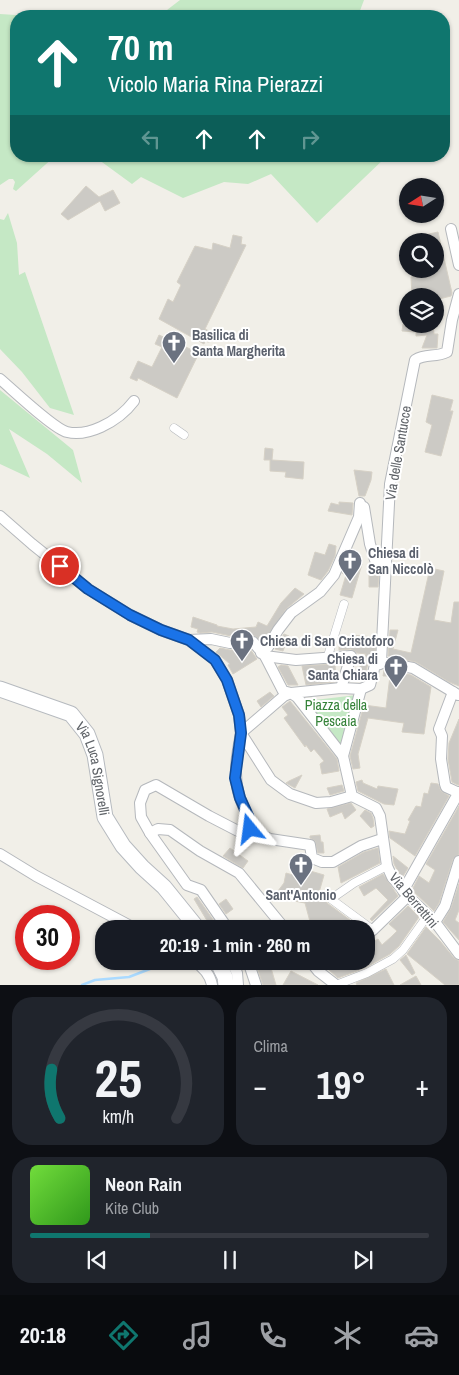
<!DOCTYPE html>
<html lang="it">
<meta charset="utf-8">
<style>
body{margin:0;font-family:"Archivo Narrow",sans-serif;background:#20242c;color:#f1f3f6;height:100vh;display:flex;flex-direction:column;font-size:19px;white-space:nowrap}
*{box-sizing:border-box;margin:0}
p{font-size:16px;color:#9ea1a6}
.icon{flex:none;width:28px;height:28px;fill:none;stroke:currentColor;stroke-width:2;stroke-linecap:round;stroke-linejoin:round}
.map{position:relative;height:985px;overflow:hidden}
.side{display:flex;flex-direction:column;gap:12px;padding:12px;background:#0d0f14;flex:1}
.side>*{flex:none}
.top-card{position:absolute;left:10px;top:10px;width:440px;height:152px;border-radius:20px;box-shadow:0 1px 4px #0004;background:#0f766e;color:#fff;overflow:hidden}
.needle{width:32px;rotate:258deg}
.tools{position:absolute;left:399px;top:178px;display:grid;gap:10px}
.tools a{display:grid;place-items:center;width:45px;height:45px;border-radius:50%;background:#171b24;box-shadow:0 1px 4px #0004;font-size:25px}
.speed{position:absolute;left:15px;top:905px;display:flex;gap:10px;font-size:25px;font-weight:700;text-align:center}
.speed>*{display:grid;place-content:center;width:65px;height:65px;border-radius:50%;background:#171b24;box-shadow:0 1px 4px #0004;line-height:1}
.speed .limit{border:8px solid #d22;background:#fff;color:#111}
.pin{position:absolute;display:grid;place-items:center;width:42px;height:42px;color:#fff;margin:-21px;border:2px solid #fff;border-radius:50%;box-shadow:0 1px 5px #0007}
.me{position:absolute;width:55px;margin:-28px;rotate:344deg;stroke-linejoin:round;filter:drop-shadow(0 0 4px #0008)}
.turn{display:flex;align-items:center;gap:18px;height:105px;padding:0 15px;font-size:22px}
.turn .icon{width:65px;height:65px;stroke-width:2.5}
.turn b{display:block;font-size:35px;line-height:42px}
.lanes{display:flex;align-items:center;height:48px;padding:0 15px;background:#0003;justify-content:center;gap:25px;direction:ltr}
.lanes .off{opacity:.35}
.big{font-size:38px;font-weight:700;line-height:1.1}
.side .widget{flex:1;display:flex;flex-direction:column;justify-content:center;gap:8px;min-width:0;padding:0 18px;border-radius:20px;background:#20242c}
.side .dial{align-items:center;gap:0}
.dial svg{height:130px;overflow:visible;fill:none;stroke:#363941;stroke-width:7;stroke-linecap:round;text-anchor:middle}
.dial text{fill:#f1f3f6;stroke:none}
.song{display:flex;align-items:center;gap:15px}
.cover{width:60px;height:60px;border-radius:8px;background:linear-gradient(135deg,hsl(100 70% 55%),hsl(110 70% 35%))}
.played{height:5px;border-radius:2px;background:linear-gradient(90deg,#0f766e 30%,#363941 30%)}
.keys{display:flex;justify-content:space-around;direction:ltr}
.heat{display:flex;justify-content:space-between;align-items:center;font-size:28px;direction:ltr}
.side .tiles{flex:1;display:grid;gap:12px;grid-template-columns:1fr 1fr}
.widget:last-child{grid-column:span 2}
.trip{position:absolute;left:95px;top:920px;width:280px;height:50px;border-radius:20px;background:#171b24;box-shadow:0 1px 4px #0004;font-weight:700;line-height:50px;text-align:center}
.menu{display:flex;height:80px;justify-content:space-around;align-items:center;background:#090b0e;color:#9ea1a6}
.menu .icon{width:35px;height:35px}
.menu .current{color:#0f766e}
.menu b{font-size:22px;color:#f1f3f6}
.map>svg:first-child{display:block}
.green{fill:#c5e8c5}
.lines{fill:none;stroke-linecap:round;stroke-linejoin:round}
.stream{stroke:#aadaff;stroke-width:2.5}
.building{fill:#cccac5;stroke:#d6d1c6}
.pedestrian-casing{stroke:#b5b8bc;stroke-width:9}
.minor-casing{stroke:#b5b8bc;stroke-width:12}
.secondary-casing{stroke:#b6babf;stroke-width:17}
.pedestrian{stroke:#fff;stroke-width:8}
.minor{stroke:#fff;stroke-width:10}
.secondary{stroke:#fff;stroke-width:15}
.route-casing{stroke:#114b97;stroke-width:12}
.route{stroke:#1a73e8;stroke-width:9}
.labels{text-anchor:middle;dominant-baseline:central;stroke-width:4;stroke-linejoin:round;paint-order:stroke}
.worship-label{font-size:14px;font-weight:bold;fill:#5b616d;stroke:#fff;text-anchor:start}
.street-label{font-size:14px;fill:#5f6368;stroke:#fff}
.park-label{font-size:14px;fill:#348238;stroke:#fff}
</style>
<div class="map">
<svg width="459" height="985" viewBox="0 0 459 985">
<rect width="100%" height="100%" fill="#f1efe8"/>
<g class="green">
<path d="M180 0H364L358 16H139L167 10Z"/>
<path d="M0 14 31 16H16V156H55L16 191 13 189 15 182 13 179H9L0 185Z"/>
<path d="M96 156H387L317 223 271 174 248 184 224 182 183 198 141 177 132 184 95 157Z"/>
<path d="M8 213 17 243 19 275 25 272 74 415 50 408 22 372 0 349V219L4 220Z"/>
<path d="M0 390 73 450 82 483 47 454 9 429 30 478 0 464Z"/>
<path d="M357 695 343 747 306 701Z"/>
</g>
<g class="lines">
<path class="stream" d="M82 985 95 980 129 977 155 967"/>
</g>
<g class="building">
<path d="M86 186 99 197 113 190 120 203 105 211 100 201 68 220 61 214Z"/>
<path d="M438 232 452 293 451 296 435 300V296H412L411 277 435 272V241H412L411 238Z"/>
<path d="M233 235 242 237 241 244 246 245 205 329 213 333 215 338 213 341 208 342 205 341 204 344 159 319 168 299 173 302 181 285 177 282 195 246 212 250 213 243 230 248Z"/>
<path d="M403 324H433L434 334H438L437 348H422L427 335 416 336V332L402 331Z"/>
<path d="M159 335 199 353 177 398 138 378 137 381 130 378 138 361 152 367 162 347 155 344Z"/>
<path d="M432 395 453 400 450 411H453L441 456 425 452 432 425 426 422Z"/>
<path d="M265 448 273 449 272 460 304 462 303 479 285 477 286 472 270 471V460H264Z"/>
<path d="M354 470 372 472 371 480 365 496H359Z"/>
<path d="M339 502 353 503 352 515 328 511 331 503 339 505Z"/>
<path d="M329 544 336 546 335 556 328 571 321 580 308 575 315 552 325 555Z"/>
<path d="M348 560 362 564 352 598 340 595 346 575 342 573Z"/>
<path d="M369 566 379 570 378 587H369Z"/>
<path d="M430 568 444 571 434 620 451 623 454 602H459V686L449 682 416 662 388 656 390 630H398L393 649 411 653Z"/>
<path d="M295 588 304 594 286 609 263 643 255 636H231L212 632 200 633 197 632 198 629 191 627 193 617 217 625V626L233 629 256 627 258 622 267 626 281 603Z"/>
<path d="M284 634 289 636 283 651 275 649Z"/>
<path d="M376 634 375 653 373 659 368 663 364 680H351L354 670 358 671 366 654 357 653 351 649 339 650V639L352 637V635L374 637Z"/>
<path d="M220 648 230 650 250 649 257 659 233 674 228 665 230 664 216 652Z"/>
<path d="M335 664 336 682 306 685 302 666Z"/>
<path d="M281 665 288 666 298 685H288L278 667Z"/>
<path d="M384 670 411 675 431 687 424 734 402 732 404 723 368 718 358 754 360 768 353 769 350 756 364 705 386 708 390 676H383Z"/>
<path d="M270 692 274 696 261 707 257 701Z"/>
<path d="M290 701 337 759 339 771 322 774 320 764 324 761 314 749 311 752 306 745 305 747 284 718 288 715 282 707Z"/>
<path d="M459 719V785H458L452 782 448 759 449 743Z"/>
<path d="M302 775 295 788 286 783 289 781Z"/>
<path d="M362 780 363 783 377 789 378 786 398 789 394 805 384 804 358 791 356 782Z"/>
<path d="M431 783 438 784 441 791 449 796 415 856 390 838 389 831 405 834 410 821 408 820 416 806 421 807 424 793 428 794Z"/>
<path d="M342 785 344 791 330 795 327 788Z"/>
<path d="M351 803 356 810 345 819 342 812 330 817 327 809Z"/>
<path d="M459 806V854L453 859 439 903 434 911 412 890 419 876 429 883 435 870 426 864Z"/>
<path d="M365 810 371 813 373 818 374 826 371 828 360 816Z"/>
<path d="M320 835 321 842H323L324 853H318L315 841 310 838V836Z"/>
<path d="M230 848 248 861 243 868 223 856Z"/>
<path d="M378 848 380 863 341 883 338 867 364 852Z"/>
<path d="M393 856 408 868 402 878 394 864Z"/>
<path d="M301 866 308 868 307 870 324 875 318 896 326 898 327 903 350 920 359 929H312L305 903 294 901 295 896 278 891 284 883 286 873 293 875V871L299 873Z"/>
<path d="M383 874 398 896 372 921 370 919 388 900 376 888 364 896 359 887Z"/>
<path d="M459 884V910L455 920 459 923V940L443 922 451 908Z"/>
<path d="M197 897 214 921 209 924 194 899Z"/>
<path d="M226 899 233 909 226 914 219 904Z"/>
<path d="M408 906 419 917 399 946 390 954 365 968 338 978 319 961H366V955L372 952 368 945 378 939 382 945 391 937 397 931 389 924Z"/>
<path d="M426 927 440 941 454 958 459 961V985H445L407 954Z"/>
<path d="M406 955 415 973 412 975 400 960Z"/>
<path d="M255 961H266L270 969 271 968 276 985H263Z"/>
<path d="M386 969 394 985H357L356 983Z"/>
<path d="M291 971 318 985H283Z"/>
<path d="M416 976 421 985H400Z"/>
</g>
<g class="lines">
<defs>
<g id="pedestrian">
<path d="M174 428 184 435"/>
<path d="M327 659 344 604"/>
<path d="M373 930 331 899 354 883 387 866"/>
<path d="M336 985 367 973 393 959 403 950 428 915"/>
</g>
<g id="minor">
<path d="M451 229 459 265"/>
<path d="M0 379C13 390 54 429 67 432 79 435 90 432 101 427 114 421 125 413 134 401"/>
<path d="M364 507 370 544 376 563 386 564"/>
<path d="M0 516 32 544 88 589 130 615 161 630 189 640 211 639 230 643 253 642 265 656 283 691 291 693 284 696 241 733"/>
<path d="M189 640 215 660 227 680 239 715 241 733 271 780 290 794 316 803 331 802 352 796"/>
<path d="M261 653 268 647 278 630 291 613 320 592 334 575 359 517 360 503"/>
<path d="M265 656 296 660 351 656 341 688"/>
<path d="M381 662 413 668 458 695"/>
<path d="M341 688 361 689 343 756 297 697 291 693Z"/>
<path d="M361 689 370 685 375 665 380 664 381 662 390 484 415 360C426 353 435 358 447 352L452 320 459 294"/>
<path d="M453 692 439 729 442 736 441 759 445 784 446 787 459 793"/>
<path d="M241 733C237 754 233 774 239 795 243 809 249 814 250 829L270 839 310 845 312 858 322 862H333L361 846 382 839"/>
<path d="M343 756 352 796 376 808 380 816 387 866 392 877 408 896 435 922 459 954"/>
<path d="M150 833 158 829 170 830 200 851 239 873 285 929"/>
<path d="M0 854 36 876 136 929"/>
<path d="M403 891 459 792"/>
<path d="M435 922 445 906 459 861"/>
<path d="M228 929 201 890 187 885 150 833 141 817 140 803 145 790 156 785 209 816 238 831 250 829"/>
<path d="M366 934 373 930 408 896"/>
<path d="M194 961C203 967 210 974 212 985"/>
<path d="M231 961 237 973 238 985"/>
<path d="M248 961 256 985"/>
<path d="M310 961 318 971 336 985"/>
</g>
<g id="secondary">
<path id="s1" d="M0 689 71 714 87 734 95 755 105 817 123 846 142 867 164 887 198 929"/>
<path d="M217 961 225 977 226 985"/>
</g>
</defs>
<use href="#pedestrian" class="pedestrian-casing"/>
<use href="#minor" class="minor-casing"/>
<use href="#secondary" class="secondary-casing"/>
<use href="#pedestrian" class="pedestrian"/>
<use href="#minor" class="minor"/>
<use href="#secondary" class="secondary"/>
</g>
<g class="lines">
<defs>
<path id="route" d="M60 566 88 589 130 615 161 630 189 640 215 660 227 680 239 715 241 733 235 778 240 798 249 818 250 829"/>
</defs>
<use href="#route" class="route-casing"/>
<use href="#route" class="route"/>
</g>
<defs>
<symbol id="church-pin" viewBox="-11 -11 22 30"><path d="M0 17L-7.5 6A9.5 9.5 0 1 1 7.5 6Z" fill="#6b7280" stroke="#fff"/><path d="M-1.2-6h2.4v3.5h3.3v2.4h-3.3V6h-2.4V-.1h-3.3v-2.4h3.3Z" fill="#fff"/></symbol>
</defs>
<g fill-rule="evenodd">
<use href="#church-pin" x="160" y="329" width="28" height="38"/>
<use href="#church-pin" x="336" y="547" width="28" height="38"/>
<use href="#church-pin" x="228" y="627" width="28" height="38"/>
<use href="#church-pin" x="382" y="653" width="28" height="38"/>
<use href="#church-pin" x="287" y="851" width="28" height="38"/>
</g>
<g class="labels">
<g class="worship-label">
<text x="192" y="335">Basilica di<tspan x="192" dy="16">Santa Margherita</tspan></text>
<text x="368" y="553">Chiesa di<tspan x="368" dy="16">San Niccolò</tspan></text>
<text x="260" y="641">Chiesa di San Cristoforo</text>
<text x="378" y="659" text-anchor="end">Chiesa di<tspan x="378" dy="16">Santa Chiara</tspan></text>
<text x="301" y="895" text-anchor="middle">Sant'Antonio</text>
</g>
<g class="street-label">
<text transform="translate(398 453) rotate(-80)">Via delle Santucce</text>
<text stroke="none"><textPath href="#s1" startOffset="136">Via Luca Signorelli</textPath></text>
<text transform="translate(414 900) rotate(50)">Via Berrettini</text>
</g>
<g class="park-label">
<text x="336" y="705">Piazza della<tspan x="336" dy="16">Pescaia</tspan></text>
</g>
</g>
</svg>
<div class="tools">
<a><svg class="needle" viewBox="-14 -14 28 28"><path d="M0-13l5 13h-10z" fill="#e53935"/><path d="M0 13l5-13h-10z" fill="#9ea1a6"/></svg></a>
<a><svg class="icon" aria-label="search" viewBox="0 0 24 24"><circle cx="10" cy="10" r="6"/><path d="M15 15l6 6"/></svg></a>
<a><svg class="icon" aria-label="layers" viewBox="0 0 24 24"><path d="M12 4l9 5-9 5-9-5zM3 14l9 5 9-5"/></svg></a>
</div>
<div class="speed"><div class="limit">30</div></div>
<div class="pin" style="left:60px;top:566px;background:#d93025"><svg class="icon" aria-label="arrive" viewBox="0 0 24 24"><path d="M6 21V4h12l-3 4 3 4H6"/></svg></div>
<svg class="me" style="left:250px;top:829px" viewBox="-20 -20 40 40"><path d="M0-17L14 15 0 8-14 15z" fill="#1a73e8" stroke="#fff" stroke-width="4"/></svg>
<div class="trip">20:19 · 1 min · 260 m</div>
<div class="top-card">
<div class="turn"><svg class="icon" aria-label="ahead" viewBox="0 0 24 24"><path d="M12 20V5M6 11l6-6 6 6"/></svg><div><b>70 m</b>Vicolo Maria Rina Pierazzi</div></div>
<div class="lanes"><svg class="icon off" aria-label="left" viewBox="0 0 24 24"><path d="M17 20v-9H6M10 6l-5 5 5 5"/></svg><svg class="icon" aria-label="ahead" viewBox="0 0 24 24"><path d="M12 20V5M6 11l6-6 6 6"/></svg><svg class="icon" aria-label="ahead" viewBox="0 0 24 24"><path d="M12 20V5M6 11l6-6 6 6"/></svg><svg class="icon off" aria-label="right" viewBox="0 0 24 24"><path d="M7 20v-9h11M14 6l5 5-5 5"/></svg></div>
</div>
</div>
<section class="side">
<div class="tiles">
<div class="widget dial"><svg viewBox="0 0 100 80">
<path d="M14 69A42 42 0 1 1 86 69"/>
<path d="M14 69A42 42 0 0 1 9 39" stroke="#0f766e"/>
<text x="50" y="56" font-size="32" font-weight="700">25</text>
<text x="50" y="72" font-size="11">km/h</text>
</svg></div>
<div class="widget"><p>Clima</p>
<div class="heat"><a>−</a><b class="big">19°</b><a>+</a></div>
</div>
<div class="widget">
<div class="song"><i class="cover"></i><div><b>Neon Rain</b><p>Kite Club</p></div></div>
<div class="played"></div>
<div class="keys"><svg class="icon" aria-label="previous" viewBox="0 0 24 24"><path d="M18 5L8 12l10 7zM5 5v14"/></svg><svg class="icon" aria-label="pause" viewBox="0 0 24 24"><path d="M8 5v14M16 5v14"/></svg><svg class="icon" aria-label="next" viewBox="0 0 24 24"><path d="M6 5l10 7-10 7zM19 5v14"/></svg></div>
</div>
</div>
</section>
<nav class="menu">
<b>20:18</b>
<svg class="icon current" aria-label="directions" viewBox="0 0 24 24"><path d="M12 3l9 9-9 9-9-9zM9 14v-3h6M13 9l2 2-2 2"/></svg>
<svg class="icon" aria-label="music" viewBox="0 0 24 24"><path d="M9 18V5l10-2v13"/><circle cx="6" cy="18" r="3"/><circle cx="16" cy="16" r="3"/></svg>
<svg class="icon" aria-label="phone" viewBox="0 0 24 24"><path d="M5 4h4l2 5-3 2q2 4 5 5l2-3 5 2v4C11 20 4 13 5 4z"/></svg>
<svg class="icon" aria-label="climate" viewBox="0 0 24 24"><path d="M12 3v18M4 7l16 10M4 17L20 7"/></svg>
<svg class="icon" aria-label="car" viewBox="0 0 24 24"><path d="M5 17H2v-5l4-1 3-4h7l3 4 3 1v5h-3M9 17h6M6 11h13"/><circle cx="7" cy="17" r="2"/><circle cx="17" cy="17" r="2"/></svg>
</nav>
